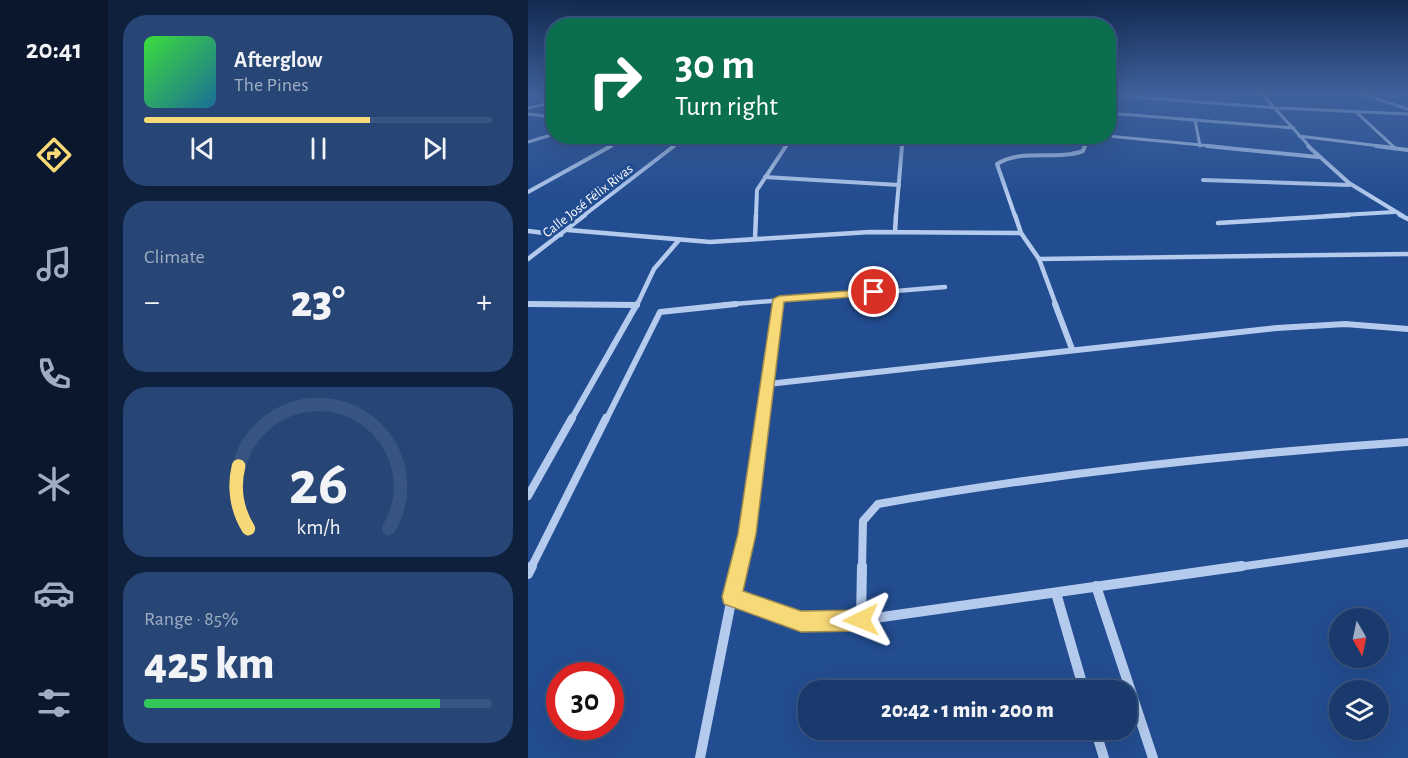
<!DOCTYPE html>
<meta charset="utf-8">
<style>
body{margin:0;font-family:"Alegreya Sans",sans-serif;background:#274575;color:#f1f3f6;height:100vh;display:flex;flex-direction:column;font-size:22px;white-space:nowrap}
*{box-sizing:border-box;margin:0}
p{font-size:20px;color:#9fadc2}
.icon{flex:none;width:33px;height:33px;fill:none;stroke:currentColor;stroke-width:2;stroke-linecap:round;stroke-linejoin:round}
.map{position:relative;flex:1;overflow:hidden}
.drawer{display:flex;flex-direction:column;gap:15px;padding:15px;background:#0e203c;width:420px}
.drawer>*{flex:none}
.banner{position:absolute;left:18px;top:18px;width:570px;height:126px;border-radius:24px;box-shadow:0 6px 24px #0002,0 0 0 2px #385480;background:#0b6e4f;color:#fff;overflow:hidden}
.needle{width:39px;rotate:171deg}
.fabs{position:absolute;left:801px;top:608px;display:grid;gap:12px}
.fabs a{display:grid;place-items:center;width:60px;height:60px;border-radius:50%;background:#1a3a6d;box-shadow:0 6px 24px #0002,0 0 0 2px #385480;font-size:30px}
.speed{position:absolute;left:18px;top:662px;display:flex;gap:12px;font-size:30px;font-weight:700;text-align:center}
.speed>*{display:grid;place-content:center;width:78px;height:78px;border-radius:50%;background:#1a3a6d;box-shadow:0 6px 24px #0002,0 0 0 2px #385480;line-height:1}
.speed .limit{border:9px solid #d22;background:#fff;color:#111}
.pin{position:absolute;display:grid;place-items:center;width:51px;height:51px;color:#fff;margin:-26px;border:3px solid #fff;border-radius:50%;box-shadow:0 2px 6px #0007}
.me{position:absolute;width:66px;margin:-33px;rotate:268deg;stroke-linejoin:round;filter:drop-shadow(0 0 4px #0008)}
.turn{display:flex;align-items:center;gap:21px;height:126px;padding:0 30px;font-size:27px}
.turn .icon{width:78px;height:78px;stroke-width:2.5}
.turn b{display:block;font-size:42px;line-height:51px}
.big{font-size:45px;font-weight:800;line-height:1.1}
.drawer .card{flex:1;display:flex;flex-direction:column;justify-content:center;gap:9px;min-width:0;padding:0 21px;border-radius:24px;background:#274575}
.drawer .dial{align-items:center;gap:0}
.dial svg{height:156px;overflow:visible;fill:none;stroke:#385480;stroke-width:7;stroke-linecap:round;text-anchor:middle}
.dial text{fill:#f1f3f6;stroke:none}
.song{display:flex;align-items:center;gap:18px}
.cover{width:72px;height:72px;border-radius:9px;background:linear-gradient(135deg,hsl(120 70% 55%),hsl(200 70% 35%))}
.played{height:6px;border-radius:3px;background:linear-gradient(90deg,#f8d977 65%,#385480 65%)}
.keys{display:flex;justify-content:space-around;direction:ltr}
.heat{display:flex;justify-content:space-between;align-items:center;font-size:33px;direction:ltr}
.charge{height:9px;border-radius:4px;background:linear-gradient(90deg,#34c759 85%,#385480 0)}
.trip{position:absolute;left:270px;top:680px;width:339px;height:60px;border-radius:24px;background:#1a3a6d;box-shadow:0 6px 24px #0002,0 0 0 2px #385480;font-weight:800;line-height:60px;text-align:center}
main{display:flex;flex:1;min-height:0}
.dock{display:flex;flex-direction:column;width:108px;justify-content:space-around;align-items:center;background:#0a172c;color:#9fadc2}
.dock .icon{width:42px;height:42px}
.dock .on{color:#f8d977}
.dock b{font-size:27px;color:#f1f3f6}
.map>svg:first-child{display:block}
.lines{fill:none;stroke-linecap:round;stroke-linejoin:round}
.street-far5{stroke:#b4cbed;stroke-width:3}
.street-far4{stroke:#b4cbed;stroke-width:4}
.street-far3{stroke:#b4cbed;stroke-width:4.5}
.street-far2{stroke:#b4cbed;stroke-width:6}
.street-far1{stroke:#b4cbed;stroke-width:8}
.street{stroke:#b4cbed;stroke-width:10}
.route{fill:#f8d977;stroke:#a18d4d;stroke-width:1.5}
.labels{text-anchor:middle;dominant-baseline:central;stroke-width:6;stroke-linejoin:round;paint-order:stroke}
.far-street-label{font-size:14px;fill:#fff;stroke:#234d91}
</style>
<main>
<nav class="dock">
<b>20:41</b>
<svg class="icon on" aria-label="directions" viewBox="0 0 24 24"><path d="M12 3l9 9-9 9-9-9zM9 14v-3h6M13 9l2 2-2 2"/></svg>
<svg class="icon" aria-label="music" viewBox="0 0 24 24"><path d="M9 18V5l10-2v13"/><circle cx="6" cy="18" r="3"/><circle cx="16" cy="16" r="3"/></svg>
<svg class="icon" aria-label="phone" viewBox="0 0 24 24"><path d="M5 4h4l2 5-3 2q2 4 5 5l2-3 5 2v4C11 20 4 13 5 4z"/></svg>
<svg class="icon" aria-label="climate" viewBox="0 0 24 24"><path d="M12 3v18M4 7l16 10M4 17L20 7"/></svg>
<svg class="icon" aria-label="car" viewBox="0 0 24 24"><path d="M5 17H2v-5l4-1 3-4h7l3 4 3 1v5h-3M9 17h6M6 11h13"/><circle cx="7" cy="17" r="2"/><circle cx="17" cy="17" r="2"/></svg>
<svg class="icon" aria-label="filters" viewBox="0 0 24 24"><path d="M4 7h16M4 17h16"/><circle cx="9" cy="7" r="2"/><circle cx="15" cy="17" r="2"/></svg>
</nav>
<section class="drawer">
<div class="card">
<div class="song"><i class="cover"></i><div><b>Afterglow</b><p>The Pines</p></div></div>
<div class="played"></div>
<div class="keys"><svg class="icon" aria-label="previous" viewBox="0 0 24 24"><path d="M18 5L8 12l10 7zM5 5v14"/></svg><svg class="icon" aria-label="pause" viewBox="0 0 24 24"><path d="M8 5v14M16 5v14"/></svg><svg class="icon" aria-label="next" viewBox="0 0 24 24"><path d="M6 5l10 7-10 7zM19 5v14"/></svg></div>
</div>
<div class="card"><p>Climate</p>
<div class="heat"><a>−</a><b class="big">23°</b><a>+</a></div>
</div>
<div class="card dial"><svg viewBox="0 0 100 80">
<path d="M14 69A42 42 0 1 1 86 69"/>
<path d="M14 69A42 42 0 0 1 9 37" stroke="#f8d977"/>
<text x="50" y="56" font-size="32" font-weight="700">26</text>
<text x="50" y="72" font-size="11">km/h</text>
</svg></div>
<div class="card"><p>Range · 85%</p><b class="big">425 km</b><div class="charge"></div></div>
</section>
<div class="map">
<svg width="880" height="758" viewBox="0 0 880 758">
<rect width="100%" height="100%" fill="#234d91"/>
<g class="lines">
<g class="street-far5">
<path d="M733 93 782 147"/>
<path d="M831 93 880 109"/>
<path d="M580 95 750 108 880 114"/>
<path d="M0 108 26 102"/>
<path d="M828 112 866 147"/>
<path d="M580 113 766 128"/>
<path d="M0 114 26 117"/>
<path d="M667 120 672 146"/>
<path d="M580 136 694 147"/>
<path d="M771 136 860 147"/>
<path d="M0 142 26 134"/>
<path d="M80 147 101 136"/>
<path d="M144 147 159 136"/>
<path d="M257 147 265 136"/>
<path d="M374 147 375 136"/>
<path d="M556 147 561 136"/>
</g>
<g class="street-far4">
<path d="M679 146 790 157"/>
<path d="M780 146 821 183 875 216"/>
<path d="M848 146 880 150"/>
<path d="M237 177 371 185"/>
<path d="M675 180 821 185"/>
<path d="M0 192 83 146"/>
<path d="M55 216 146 146"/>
<path d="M228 216 229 190 258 146"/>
<path d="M368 216 374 146"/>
<path d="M487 216 469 164C493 148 528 161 555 151L557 146"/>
<path d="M797 216 866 212"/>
</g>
<g class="street-far3">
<path d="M487 215 493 233 511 259 528 305"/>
<path d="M872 215 880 219"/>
<path d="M690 223 821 215"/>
<path d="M40 230 182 242 342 232 493 233"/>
<path d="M0 231 33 235"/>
<path d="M367 232 368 215"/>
<path d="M227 239 228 215"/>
<path d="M0 259 57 215"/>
<path d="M511 259 880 254"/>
<path d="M0 304 109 305"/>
<path d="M109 305 126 269 151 240"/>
<path d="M194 305 417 287"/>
<path d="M250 305 251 299"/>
</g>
<g class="street-far2">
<path d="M0 304 109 305"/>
<path d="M527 304 544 349"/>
<path d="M240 384 749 328 817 324 880 329"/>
<path d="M43 420 109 304"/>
<path d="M78 420 132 312 208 304"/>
<path d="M235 420 250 304"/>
</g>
<g class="street-far1">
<path d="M0 496 44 418"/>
<path d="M3 568 78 418"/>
<path d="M211 568 219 534 235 418"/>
<path d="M334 568 335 521 350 504C526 473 702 454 880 442"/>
<path d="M703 568 880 543"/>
</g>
<g class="street">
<path d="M211 566 204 597 273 622 333 620 714 566"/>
<path d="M0 574 4 566"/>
<path d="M568 586 625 758"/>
<path d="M528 593 556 690"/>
<path d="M333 620 334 566"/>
<path d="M567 729 576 758"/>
<path d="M172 758 204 597"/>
</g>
</g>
<linearGradient id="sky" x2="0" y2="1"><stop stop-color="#132a50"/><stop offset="0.47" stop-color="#3f629d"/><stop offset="1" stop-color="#3f629d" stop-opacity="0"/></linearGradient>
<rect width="880" height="199" fill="url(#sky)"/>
<path class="route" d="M346 289 350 290V295L256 302 228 534 215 591 273 611 333 610 340 613 343 620 340 628 333 631 273 632 196 604 194 597 210 534 245 299 251 296Z"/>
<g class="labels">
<g class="far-street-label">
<text transform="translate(60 201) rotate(-38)">Calle José Félix Rivas</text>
</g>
</g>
</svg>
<div class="fabs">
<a><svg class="needle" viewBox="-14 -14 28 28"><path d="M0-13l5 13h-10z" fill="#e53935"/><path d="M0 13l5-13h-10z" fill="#9fadc2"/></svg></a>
<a><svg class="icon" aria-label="layers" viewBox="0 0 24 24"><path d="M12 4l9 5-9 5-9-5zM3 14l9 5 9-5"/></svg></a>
</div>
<div class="speed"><div class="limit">30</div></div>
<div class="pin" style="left:346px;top:292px;background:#d93025"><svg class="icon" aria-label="arrive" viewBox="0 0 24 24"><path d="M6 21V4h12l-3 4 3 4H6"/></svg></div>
<svg class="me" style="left:333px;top:620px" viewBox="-20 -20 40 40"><path d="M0-17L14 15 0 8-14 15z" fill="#f8d977" stroke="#fff" stroke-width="4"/></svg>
<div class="trip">20:42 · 1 min · 200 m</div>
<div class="banner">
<div class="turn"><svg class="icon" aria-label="right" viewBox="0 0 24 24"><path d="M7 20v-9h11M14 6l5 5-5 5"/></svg><div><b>30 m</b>Turn right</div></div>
</div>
</div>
</main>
